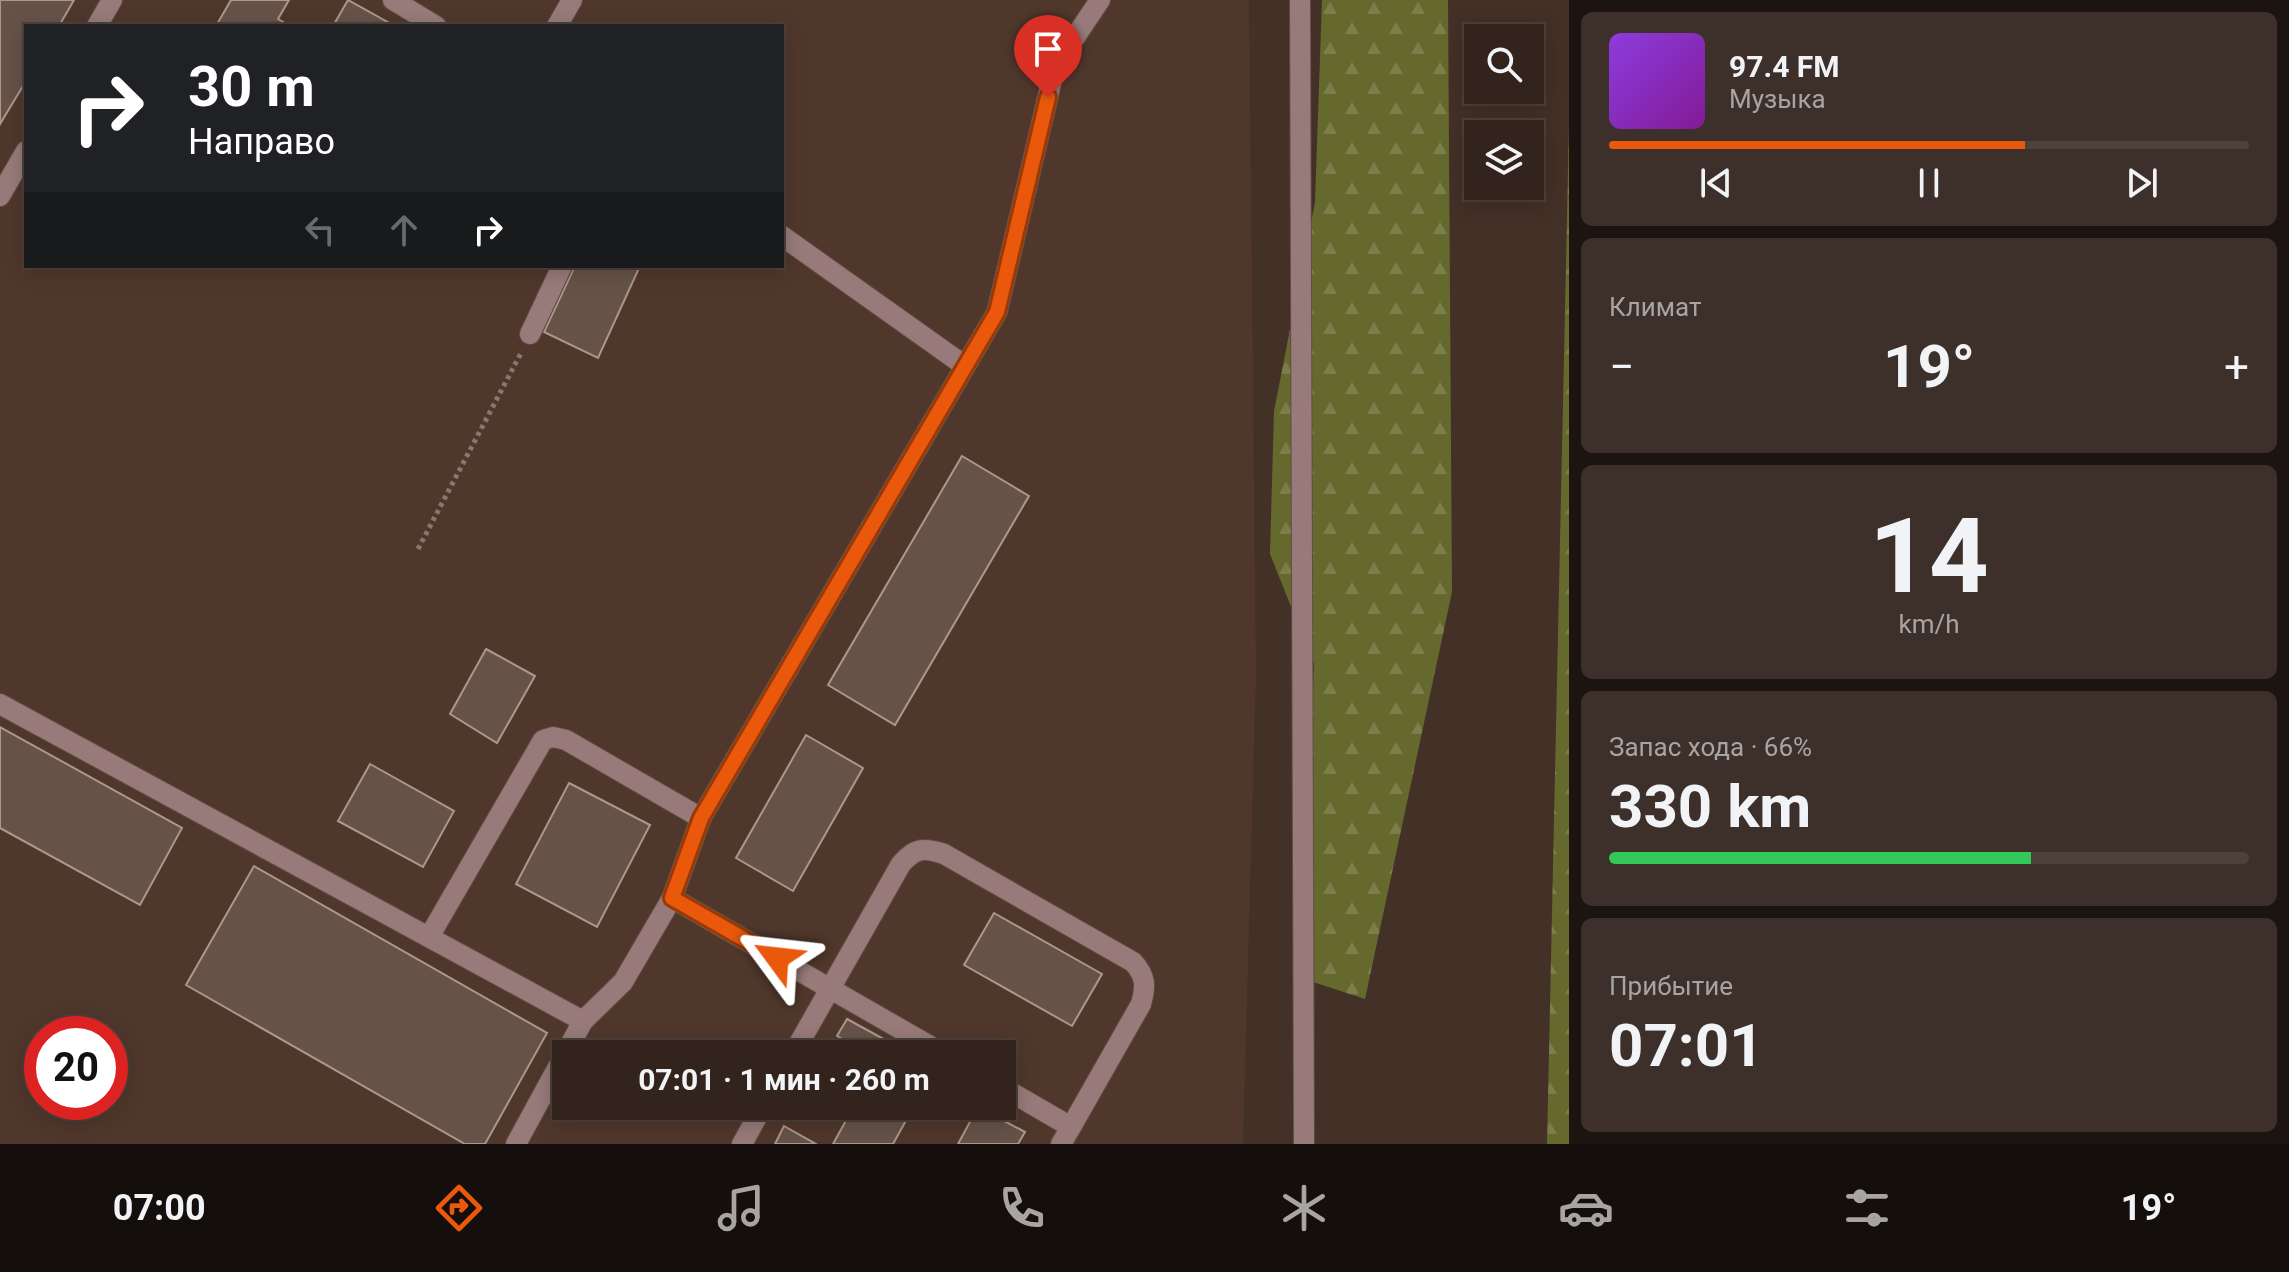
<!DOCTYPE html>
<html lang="ru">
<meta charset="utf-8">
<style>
body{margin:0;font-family:Roboto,sans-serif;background:#3d302a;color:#f1f3f6;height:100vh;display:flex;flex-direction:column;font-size:30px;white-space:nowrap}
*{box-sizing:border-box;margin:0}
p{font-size:26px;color:#a8a4a4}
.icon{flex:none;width:44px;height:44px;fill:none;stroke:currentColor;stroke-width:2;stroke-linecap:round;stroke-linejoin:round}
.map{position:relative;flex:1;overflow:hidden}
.sheet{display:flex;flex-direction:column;gap:12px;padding:12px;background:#1c1410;width:720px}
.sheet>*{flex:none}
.guide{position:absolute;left:24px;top:24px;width:760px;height:244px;border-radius:0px;box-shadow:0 4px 20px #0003,0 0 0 2px #4d413b;background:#202124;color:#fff;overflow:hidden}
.buttons{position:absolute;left:1464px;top:24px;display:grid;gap:16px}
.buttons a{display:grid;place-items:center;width:80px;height:80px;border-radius:0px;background:#32241d;box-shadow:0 4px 20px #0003,0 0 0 2px #4d413b;font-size:40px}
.speed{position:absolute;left:24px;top:1016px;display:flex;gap:16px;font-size:40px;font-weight:700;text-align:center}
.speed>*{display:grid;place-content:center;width:104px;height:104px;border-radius:50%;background:#32241d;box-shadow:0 4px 20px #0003,0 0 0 2px #4d413b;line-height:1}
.speed .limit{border:12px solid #d22;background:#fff;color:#111}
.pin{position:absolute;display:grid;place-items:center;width:68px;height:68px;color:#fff;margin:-82px -34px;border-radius:50% 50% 50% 0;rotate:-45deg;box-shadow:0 0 8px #0007}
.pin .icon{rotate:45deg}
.me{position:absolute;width:88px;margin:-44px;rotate:300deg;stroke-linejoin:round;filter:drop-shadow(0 0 6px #0008)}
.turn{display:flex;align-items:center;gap:28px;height:168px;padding:0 32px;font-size:36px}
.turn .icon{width:104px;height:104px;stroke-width:2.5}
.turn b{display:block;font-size:56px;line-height:68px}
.lanes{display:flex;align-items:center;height:76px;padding:0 32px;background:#0003;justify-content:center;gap:40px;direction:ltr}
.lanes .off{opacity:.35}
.big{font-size:60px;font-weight:700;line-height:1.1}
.sheet .widget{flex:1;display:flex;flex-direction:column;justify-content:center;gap:12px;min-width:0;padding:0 28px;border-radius:12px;background:#3d302a}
.sheet .dial{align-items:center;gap:0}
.dial b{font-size:104px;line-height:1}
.song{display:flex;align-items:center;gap:24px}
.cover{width:96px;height:96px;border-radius:12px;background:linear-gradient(135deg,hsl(270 70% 55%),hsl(290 70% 35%))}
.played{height:8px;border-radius:4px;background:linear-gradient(90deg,#ea580c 65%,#4d413b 65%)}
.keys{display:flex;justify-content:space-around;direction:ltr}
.heat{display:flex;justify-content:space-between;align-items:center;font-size:44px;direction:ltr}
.charge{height:12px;border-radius:6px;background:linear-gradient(90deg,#34c759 66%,#4d413b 0)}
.trip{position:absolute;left:552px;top:1040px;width:464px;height:80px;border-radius:0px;background:#32241d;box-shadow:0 4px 20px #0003,0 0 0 2px #4d413b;font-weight:700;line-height:80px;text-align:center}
.tab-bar{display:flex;height:128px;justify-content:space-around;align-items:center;background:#140e0c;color:#a8a4a4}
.tab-bar .icon{width:56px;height:56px}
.tab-bar .on{color:#ea580c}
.tab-bar b{font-size:36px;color:#f1f3f6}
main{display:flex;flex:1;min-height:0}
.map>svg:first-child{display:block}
.built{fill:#50372b;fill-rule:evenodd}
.forest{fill:url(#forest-firs)}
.building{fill:#665248;stroke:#ad968c;stroke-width:2}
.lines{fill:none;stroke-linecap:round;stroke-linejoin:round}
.minor-casing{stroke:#5f4d44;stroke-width:22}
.path{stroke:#887770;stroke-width:5;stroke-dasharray:4 4;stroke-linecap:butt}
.minor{stroke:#987a7a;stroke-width:20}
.route-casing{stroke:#983908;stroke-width:20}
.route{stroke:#ea580c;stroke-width:14}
</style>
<main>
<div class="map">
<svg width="1569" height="1144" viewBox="0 0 1569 1144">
<defs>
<pattern id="forest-firs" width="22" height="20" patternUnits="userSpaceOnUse" patternTransform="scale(2)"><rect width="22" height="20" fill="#65692e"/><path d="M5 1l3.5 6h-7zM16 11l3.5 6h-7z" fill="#7c7e4c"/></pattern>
</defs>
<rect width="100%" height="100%" fill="#433027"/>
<path class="built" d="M0 0H1249L1256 673 1243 1144H0ZM26 26H782V266H26ZM42 1034H110V1102H42ZM566 1054H1002V1106H566Z"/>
<g class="forest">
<path d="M1322 0H1448L1452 592 1365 999 1301 978 1314 664 1270 554 1274 411 1315 202Z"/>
<path d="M1569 125V1144H1547Z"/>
</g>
<g class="building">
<path d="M0 0H74L59 26H26V81L0 124Z"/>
<path d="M231 0H289L278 19 290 26H216Z"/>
<path d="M348 0 391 24 390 26H333Z"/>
<path d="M575 266H640L598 358 544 332Z"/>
<path d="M962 456 1029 496 895 725 828 685Z"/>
<path d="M486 649 535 676 497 743 450 714Z"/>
<path d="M0 727 182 828 140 905 0 828Z"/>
<path d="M806 735 863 768 793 891 736 858Z"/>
<path d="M370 764 454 811 423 867 338 821Z"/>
<path d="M569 783 650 825 597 927 516 884Z"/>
<path d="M254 866 547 1033 485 1144H465L186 985Z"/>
<path d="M994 913 1102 974 1072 1026 964 965Z"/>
<path d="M847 1019 911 1054H869L837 1036Z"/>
<path d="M854 1106H914L893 1144H833Z"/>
<path d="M978 1107 1025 1132 1018 1144H958Z"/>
<path d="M784 1126 816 1144H775Z"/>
</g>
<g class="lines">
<defs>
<g id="minor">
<path d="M393 0 436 26"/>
<path d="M1300 0 1304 1144"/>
<path d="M97 26 112 0"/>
<path d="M557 26 572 0"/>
<path d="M0 196 26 151"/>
<path d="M782 236 965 366"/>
<path d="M530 334 562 266"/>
<path d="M0 704 583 1021"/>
<path d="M672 898 944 1054"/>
<path d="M429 937 543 740 553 737 566 740 701 818"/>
<path d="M793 1054 901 864C915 848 924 847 944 854L1133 962C1146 976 1146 986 1141 1004L1071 1127"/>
<path d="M1002 1087 1071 1127 1061 1144"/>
<path d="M516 1144 583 1021 623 982 672 898 701 818 997 312 1055 67 1100 0"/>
<path d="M742 1144 763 1106"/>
</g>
</defs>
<use href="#minor" class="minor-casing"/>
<path class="path" d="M418 549 521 353"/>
<use href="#minor" class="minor"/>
</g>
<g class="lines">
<defs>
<path id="route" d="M777 958 672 898 701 818 997 312 1048 97"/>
</defs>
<use href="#route" class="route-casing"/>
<use href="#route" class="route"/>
</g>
</svg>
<div class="buttons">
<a><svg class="icon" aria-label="search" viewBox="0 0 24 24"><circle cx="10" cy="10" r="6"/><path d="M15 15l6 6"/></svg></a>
<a><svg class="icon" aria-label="layers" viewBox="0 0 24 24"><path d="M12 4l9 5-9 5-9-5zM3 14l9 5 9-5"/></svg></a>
</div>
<div class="speed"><div class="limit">20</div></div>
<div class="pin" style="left:1048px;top:97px;background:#d93025"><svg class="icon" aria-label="arrive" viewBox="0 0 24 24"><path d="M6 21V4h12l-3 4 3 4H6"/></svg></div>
<svg class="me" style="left:777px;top:958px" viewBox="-20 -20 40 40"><path d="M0-17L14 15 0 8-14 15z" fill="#ea580c" stroke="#fff" stroke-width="4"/></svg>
<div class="trip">07:01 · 1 мин · 260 m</div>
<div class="guide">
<div class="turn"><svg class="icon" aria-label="right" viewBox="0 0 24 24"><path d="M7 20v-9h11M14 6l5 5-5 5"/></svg><div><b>30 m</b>Направо</div></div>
<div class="lanes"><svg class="icon off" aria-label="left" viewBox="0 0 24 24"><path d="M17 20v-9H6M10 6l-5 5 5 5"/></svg><svg class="icon off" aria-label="ahead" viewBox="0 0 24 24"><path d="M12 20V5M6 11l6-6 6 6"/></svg><svg class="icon" aria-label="right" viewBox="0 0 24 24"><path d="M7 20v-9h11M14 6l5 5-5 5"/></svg></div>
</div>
</div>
<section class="sheet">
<div class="widget">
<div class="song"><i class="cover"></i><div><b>97.4 FM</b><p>Музыка</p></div></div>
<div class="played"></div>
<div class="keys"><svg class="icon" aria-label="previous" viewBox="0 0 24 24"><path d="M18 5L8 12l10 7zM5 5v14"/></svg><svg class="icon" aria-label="pause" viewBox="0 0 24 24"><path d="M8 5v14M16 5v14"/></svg><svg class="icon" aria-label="next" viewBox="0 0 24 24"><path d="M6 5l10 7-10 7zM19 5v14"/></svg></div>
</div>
<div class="widget"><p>Климат</p>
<div class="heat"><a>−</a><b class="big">19°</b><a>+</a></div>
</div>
<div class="widget dial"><b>14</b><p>km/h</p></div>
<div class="widget"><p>Запас хода · 66%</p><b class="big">330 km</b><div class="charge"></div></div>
<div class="widget"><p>Прибытие</p><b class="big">07:01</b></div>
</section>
</main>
<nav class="tab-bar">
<b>07:00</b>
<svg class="icon on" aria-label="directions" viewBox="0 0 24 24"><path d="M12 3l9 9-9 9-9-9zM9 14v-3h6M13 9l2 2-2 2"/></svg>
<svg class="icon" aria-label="music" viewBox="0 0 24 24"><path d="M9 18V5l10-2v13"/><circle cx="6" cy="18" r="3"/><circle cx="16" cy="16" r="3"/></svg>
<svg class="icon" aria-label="phone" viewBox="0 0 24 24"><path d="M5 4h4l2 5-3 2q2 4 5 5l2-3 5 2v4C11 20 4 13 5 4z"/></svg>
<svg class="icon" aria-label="climate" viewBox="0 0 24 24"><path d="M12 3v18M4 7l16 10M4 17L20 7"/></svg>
<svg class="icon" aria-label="car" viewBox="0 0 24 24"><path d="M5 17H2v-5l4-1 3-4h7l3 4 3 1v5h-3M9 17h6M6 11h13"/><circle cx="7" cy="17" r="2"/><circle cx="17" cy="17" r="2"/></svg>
<svg class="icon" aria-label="filters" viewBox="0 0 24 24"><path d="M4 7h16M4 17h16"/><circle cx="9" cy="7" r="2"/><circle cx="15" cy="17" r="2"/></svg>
<b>19°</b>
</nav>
